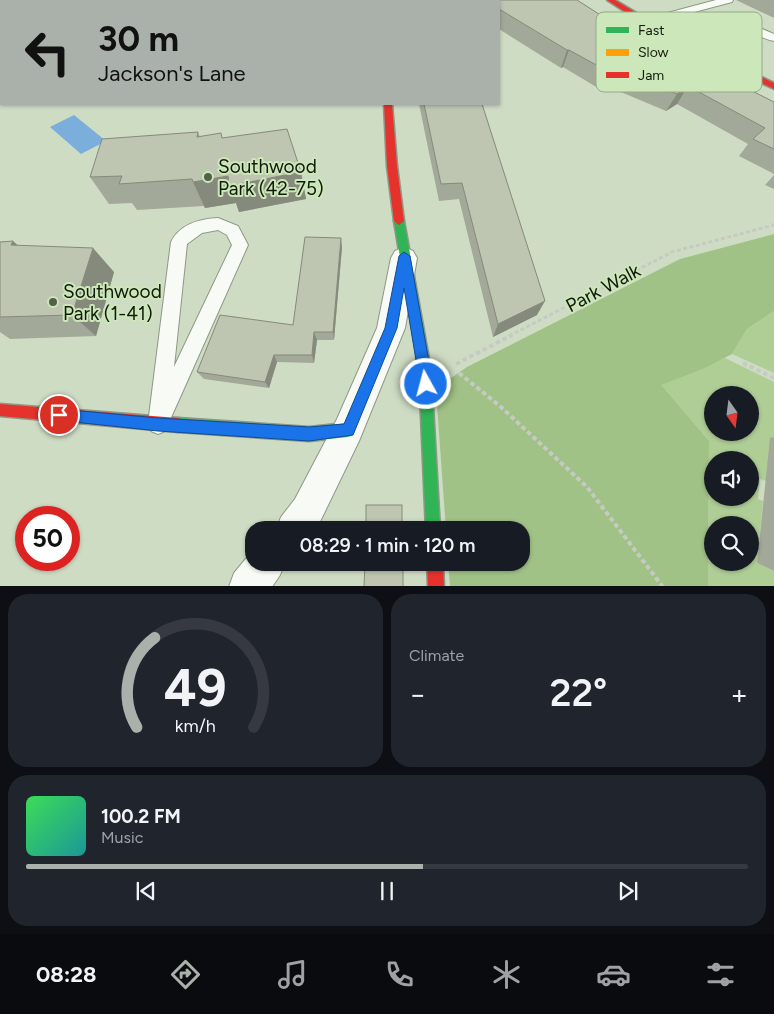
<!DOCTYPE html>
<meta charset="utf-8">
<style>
body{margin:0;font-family:Figtree,sans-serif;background:#20242c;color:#f1f3f6;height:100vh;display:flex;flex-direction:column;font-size:19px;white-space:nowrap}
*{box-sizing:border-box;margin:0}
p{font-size:16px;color:#9ea1a6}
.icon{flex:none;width:28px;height:28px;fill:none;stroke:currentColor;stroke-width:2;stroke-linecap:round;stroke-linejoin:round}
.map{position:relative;height:586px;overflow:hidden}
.side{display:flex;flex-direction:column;gap:8px;padding:8px;background:#0d0f14;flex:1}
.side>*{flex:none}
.hud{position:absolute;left:0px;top:0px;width:500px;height:105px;box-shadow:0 1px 4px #0004;background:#aab0aa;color:#111;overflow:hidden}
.needle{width:32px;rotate:166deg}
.controls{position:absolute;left:704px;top:386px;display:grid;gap:10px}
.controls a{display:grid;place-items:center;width:55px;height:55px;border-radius:50%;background:#171b24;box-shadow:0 1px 4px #0004;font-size:25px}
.speed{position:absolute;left:15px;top:506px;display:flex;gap:10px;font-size:25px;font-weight:700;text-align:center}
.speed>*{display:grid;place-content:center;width:65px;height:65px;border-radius:50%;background:#171b24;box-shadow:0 1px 4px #0004;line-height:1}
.speed .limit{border:8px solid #d22;background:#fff;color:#111}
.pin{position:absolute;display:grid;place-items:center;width:42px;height:42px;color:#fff;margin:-21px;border:2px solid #fff;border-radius:50%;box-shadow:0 1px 5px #0007}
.me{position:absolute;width:55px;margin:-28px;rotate:353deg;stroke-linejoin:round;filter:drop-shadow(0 0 4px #0008)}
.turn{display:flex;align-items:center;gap:18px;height:105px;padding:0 15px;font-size:22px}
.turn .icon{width:65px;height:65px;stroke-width:2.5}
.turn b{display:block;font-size:35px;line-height:42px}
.big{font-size:38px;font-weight:600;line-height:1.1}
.side .tile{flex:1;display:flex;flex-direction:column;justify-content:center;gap:8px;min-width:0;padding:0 18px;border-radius:20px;background:#20242c}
.side .dial{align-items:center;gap:0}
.dial svg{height:130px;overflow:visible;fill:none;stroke:#363941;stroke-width:7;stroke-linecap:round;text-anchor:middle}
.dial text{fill:#f1f3f6;stroke:none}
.song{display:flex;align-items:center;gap:15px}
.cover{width:60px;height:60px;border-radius:8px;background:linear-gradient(135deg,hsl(130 70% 55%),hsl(180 70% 35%))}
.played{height:5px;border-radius:2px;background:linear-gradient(90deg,#aab0aa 55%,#363941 55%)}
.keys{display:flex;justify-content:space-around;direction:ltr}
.heat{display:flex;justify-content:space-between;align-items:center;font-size:28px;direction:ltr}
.side .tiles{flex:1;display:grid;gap:8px;grid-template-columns:1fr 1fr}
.tile:last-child{grid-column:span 2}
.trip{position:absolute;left:245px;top:521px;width:285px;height:50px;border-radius:20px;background:#171b24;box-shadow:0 1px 4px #0004;font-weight:600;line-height:50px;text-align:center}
.tabs{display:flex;height:80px;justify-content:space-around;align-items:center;background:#090b0e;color:#9ea1a6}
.tabs .icon{width:35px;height:35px}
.tabs .selected{color:#aab0aa}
.tabs b{font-size:22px;color:#f1f3f6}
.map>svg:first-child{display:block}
.green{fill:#afce96;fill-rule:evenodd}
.forest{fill:#a1c286}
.water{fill:#7baeda}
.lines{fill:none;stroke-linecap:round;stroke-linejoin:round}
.lane-casing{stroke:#8e9886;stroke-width:2}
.street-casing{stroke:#8e9886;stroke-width:2}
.fast-casing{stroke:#8e9886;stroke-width:3}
.slow-casing{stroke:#8e9886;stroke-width:3}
.jam-casing{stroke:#8e9886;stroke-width:3}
.path-far1{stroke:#c6cac3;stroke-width:3;stroke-dasharray:4 2.5;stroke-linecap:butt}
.path{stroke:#c6cac3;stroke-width:4;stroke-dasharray:4.5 3;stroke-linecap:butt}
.lane{fill:#f8faf6;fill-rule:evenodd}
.street{fill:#f8faf6;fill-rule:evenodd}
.fast{fill:#30b455;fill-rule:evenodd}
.slow{fill:#ff9f0a;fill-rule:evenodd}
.jam{fill:#e5322d;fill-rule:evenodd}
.wall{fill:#a3a998}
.shaded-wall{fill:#858a7c}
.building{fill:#bec5b1;stroke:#858a7c}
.route{fill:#1a73e8;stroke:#114b97}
.poi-dot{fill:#545f4c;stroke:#cce7b9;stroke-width:2}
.labels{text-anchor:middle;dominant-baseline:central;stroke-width:4;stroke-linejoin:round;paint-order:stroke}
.poi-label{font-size:19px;fill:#121b0b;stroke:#cce7b9;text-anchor:start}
.street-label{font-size:19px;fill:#121b0b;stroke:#cce7b9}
.key{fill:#cce7b9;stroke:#94aa85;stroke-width:1}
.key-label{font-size:14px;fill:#121b0b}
</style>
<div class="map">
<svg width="774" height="587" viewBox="0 0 774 587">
<rect width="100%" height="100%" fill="#cedcc4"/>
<g class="green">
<path d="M774 311V373L732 354 747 329Z"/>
<path d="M725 358 774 382V440L766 481 760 479 758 499 763 501 757 563 774 571V586H708L709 441 660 385ZM712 395H750V432H712ZM712 460H750V498H712ZM712 525H750V562H712Z"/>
</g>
<path class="forest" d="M774 234V311L747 329 732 354 705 368 661 385 709 441 708 586H450L448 563 521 562V530H446L435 377 451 378 467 367 680 259Z"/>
<path class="water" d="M74 115 106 141 81 154 50 127Z"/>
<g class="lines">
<defs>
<g id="lane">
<path d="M716 0H733L732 2 645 25 639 22 641 20Z"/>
<path d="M718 20C738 19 756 26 774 34V41C756 37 740 24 721 27 707 29 697 49 683 45L681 43 703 25Z"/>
<path d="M218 218 238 226 248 245 165 431 158 434 151 431 148 424 171 242C180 224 199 219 218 218ZM218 230 227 235 232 245 174 367 187 244 202 233Z"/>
</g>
<g id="street">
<path d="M404 247 413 251 417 258 405 328 359 441 316 530H276L281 517 295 499 337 419 377 328 391 258 395 251Z"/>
<path d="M254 549V562H285L280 575 272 587H229L234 573Z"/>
</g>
<g id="fast">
<path d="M399 217 404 221 431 370 440 530H426L419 370 394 221Z"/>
<path d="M178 418 309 427 348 423 353 425 355 430 353 435 348 437 309 441 178 432 173 430 171 425 173 420Z"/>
</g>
<rect id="slow" x="377" y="0" width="6" height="1"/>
<g id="jam">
<path d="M607 0H615L665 30 774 83V89L659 34Z"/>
<path d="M384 104H392L397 166 404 221 399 225 394 221 387 166Z"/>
<path d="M0 404 178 418 183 420 185 425 183 430 178 432 0 416Z"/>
<path d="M427 562H443L444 587H428Z"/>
</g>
</defs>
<use href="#lane" class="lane-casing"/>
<use href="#street" class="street-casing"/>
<use href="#fast" class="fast-casing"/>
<use href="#slow" class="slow-casing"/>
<use href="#jam" class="jam-casing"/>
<path class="path-far1" d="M509 336 672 252 774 225"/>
<g class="path">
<path d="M743 363 774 378"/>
<path d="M456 364 512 335"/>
<path d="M459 373 501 407 587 487 663 587"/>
</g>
<use href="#lane" class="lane"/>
<use href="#street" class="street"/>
<use href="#fast" class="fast"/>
<use href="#slow" class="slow"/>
<use href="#jam" class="jam"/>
</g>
<g class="wall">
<path d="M409 0H577L663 55 774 102V174L739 156 748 144 677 104 666 111 609 87 603 91 563 67 561 68 499 29V1H409Z"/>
<path d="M736 0H774V18Z"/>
<path d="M419 104H482L537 315 493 337 459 199 439 201Z"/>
<path d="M198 132 200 137 223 138 301 172 306 199 239 212 236 203 205 208 204 206 137 210 132 203 109 204 90 177Z"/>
<path d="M774 175V189L765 185Z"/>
<path d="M13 241 18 246 114 272 96 336 10 339 0 332V242Z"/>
<path d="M342 247 334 340H317L314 363 277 362 269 388 204 379 197 372 293 325Z"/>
<path d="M774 437V571L757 563 770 438Z"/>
</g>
<g class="shaded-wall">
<path d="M567 50H569L563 67 561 68Z"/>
<path d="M617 70 609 87 603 91 611 73Z"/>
<path d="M688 86 677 104 666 111 677 94Z"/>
<path d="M301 172 306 199 239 212 236 203 205 208 193 182 228 176Z"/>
<path d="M341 238 342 247 334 340 333 332Z"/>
<path d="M13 241 39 265 11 245Z"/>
<path d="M93 248 114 272 96 336 72 315Z"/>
<path d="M545 301 537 315 493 337 498 324Z"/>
<path d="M314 332 317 340 314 363 312 355Z"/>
<path d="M274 355 277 362 269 388 265 382Z"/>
</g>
<g class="building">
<path d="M182 0H211L213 1H179Z"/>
<path d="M306 0H346V1H305Z"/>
<path d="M413 0H577L663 55 667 51 681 57V55L774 102V149L753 139 765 128 688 86 677 94 617 70 611 73 569 50H567L499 9V1H413Z"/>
<path d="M424 104H482L545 301 498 324 462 183 441 184Z"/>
<path d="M287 129 301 172 229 186 228 176 193 182 192 179 119 184 122 176 90 177 102 139 198 132 197 137 221 133 222 138Z"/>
<path d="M305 237 341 238 333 332H314L312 355H274L265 382 197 372 220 315 293 325Z"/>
<path d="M13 241 11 245 93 248 72 315 0 317V242Z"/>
<rect x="366" y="505" width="36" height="25"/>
<path d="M365 562H403V587H364Z"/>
</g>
<path class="route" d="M404 252 410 256 433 384 431 389 426 391 422 389 420 384 404 288 397 328 353 435 309 441 158 431 55 420 53 415 55 411 59 409 158 418 309 427 344 424 385 328 399 256Z"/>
<g class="poi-dot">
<circle cx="208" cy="177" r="5"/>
<circle cx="53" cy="302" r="5"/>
</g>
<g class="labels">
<g class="poi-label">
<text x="218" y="166">Southwood<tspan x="218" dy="22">Park (42-75)</tspan></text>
<text x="63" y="291">Southwood<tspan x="63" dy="22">Park (1-41)</tspan></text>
</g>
<g class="street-label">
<text transform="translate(603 288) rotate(-28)">Park Walk</text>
</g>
</g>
<rect x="596" y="12" width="166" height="80" rx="8" class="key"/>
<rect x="606" y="27" width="23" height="6" fill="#30b455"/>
<rect x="606" y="49" width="23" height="7" fill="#ff9f0a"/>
<rect x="606" y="72" width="23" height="6" fill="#e5322d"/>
<g class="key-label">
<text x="638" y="35">Fast</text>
<text x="638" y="57">Slow</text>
<text x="638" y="80">Jam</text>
</g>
</svg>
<div class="controls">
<a><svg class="needle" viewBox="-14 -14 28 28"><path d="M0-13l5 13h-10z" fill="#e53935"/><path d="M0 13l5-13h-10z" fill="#9ea1a6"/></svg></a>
<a><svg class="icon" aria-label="sound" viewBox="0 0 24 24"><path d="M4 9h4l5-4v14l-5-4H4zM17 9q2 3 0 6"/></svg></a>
<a><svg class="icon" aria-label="search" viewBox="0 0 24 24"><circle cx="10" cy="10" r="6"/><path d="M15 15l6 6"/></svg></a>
</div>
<div class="speed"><div class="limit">50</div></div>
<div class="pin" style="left:59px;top:415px;background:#d93025"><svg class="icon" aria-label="arrive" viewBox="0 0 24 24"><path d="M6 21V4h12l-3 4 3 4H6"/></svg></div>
<svg class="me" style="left:426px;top:384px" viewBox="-20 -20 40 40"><circle r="17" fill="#1a73e8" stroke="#fff" stroke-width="3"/><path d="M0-11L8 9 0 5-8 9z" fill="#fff"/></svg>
<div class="trip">08:29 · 1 min · 120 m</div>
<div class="hud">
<div class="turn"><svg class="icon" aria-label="left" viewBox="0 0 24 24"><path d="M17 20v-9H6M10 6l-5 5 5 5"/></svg><div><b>30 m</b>Jackson's Lane</div></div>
</div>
</div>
<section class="side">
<div class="tiles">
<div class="tile dial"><svg viewBox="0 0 100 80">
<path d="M14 69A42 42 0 1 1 86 69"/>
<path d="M14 69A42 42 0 0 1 25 14" stroke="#aab0aa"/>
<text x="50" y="56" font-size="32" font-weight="700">49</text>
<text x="50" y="72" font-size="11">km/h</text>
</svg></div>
<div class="tile"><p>Climate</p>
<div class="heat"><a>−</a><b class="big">22°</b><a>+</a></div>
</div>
<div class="tile">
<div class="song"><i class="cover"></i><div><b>100.2 FM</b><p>Music</p></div></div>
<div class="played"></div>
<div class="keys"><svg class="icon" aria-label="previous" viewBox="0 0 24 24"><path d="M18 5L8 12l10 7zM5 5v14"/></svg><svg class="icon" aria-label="pause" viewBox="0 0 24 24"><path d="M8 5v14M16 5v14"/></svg><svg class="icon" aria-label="next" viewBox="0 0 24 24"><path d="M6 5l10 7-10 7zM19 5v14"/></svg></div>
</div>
</div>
</section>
<nav class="tabs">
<b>08:28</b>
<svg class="icon selected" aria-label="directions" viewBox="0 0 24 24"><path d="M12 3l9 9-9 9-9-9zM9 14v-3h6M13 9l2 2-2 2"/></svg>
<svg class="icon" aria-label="music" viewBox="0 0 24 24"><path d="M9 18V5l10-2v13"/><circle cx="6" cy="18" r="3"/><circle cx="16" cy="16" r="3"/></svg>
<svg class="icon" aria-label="phone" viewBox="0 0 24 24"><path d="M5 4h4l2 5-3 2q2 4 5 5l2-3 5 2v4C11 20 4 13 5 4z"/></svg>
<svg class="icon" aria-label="climate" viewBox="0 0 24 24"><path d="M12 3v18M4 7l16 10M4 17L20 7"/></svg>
<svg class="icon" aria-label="car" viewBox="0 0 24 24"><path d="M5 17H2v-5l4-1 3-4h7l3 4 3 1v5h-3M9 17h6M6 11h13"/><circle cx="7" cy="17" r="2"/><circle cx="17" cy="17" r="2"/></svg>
<svg class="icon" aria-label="filters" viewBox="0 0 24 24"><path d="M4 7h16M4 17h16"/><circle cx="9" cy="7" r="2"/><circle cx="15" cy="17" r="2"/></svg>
</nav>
